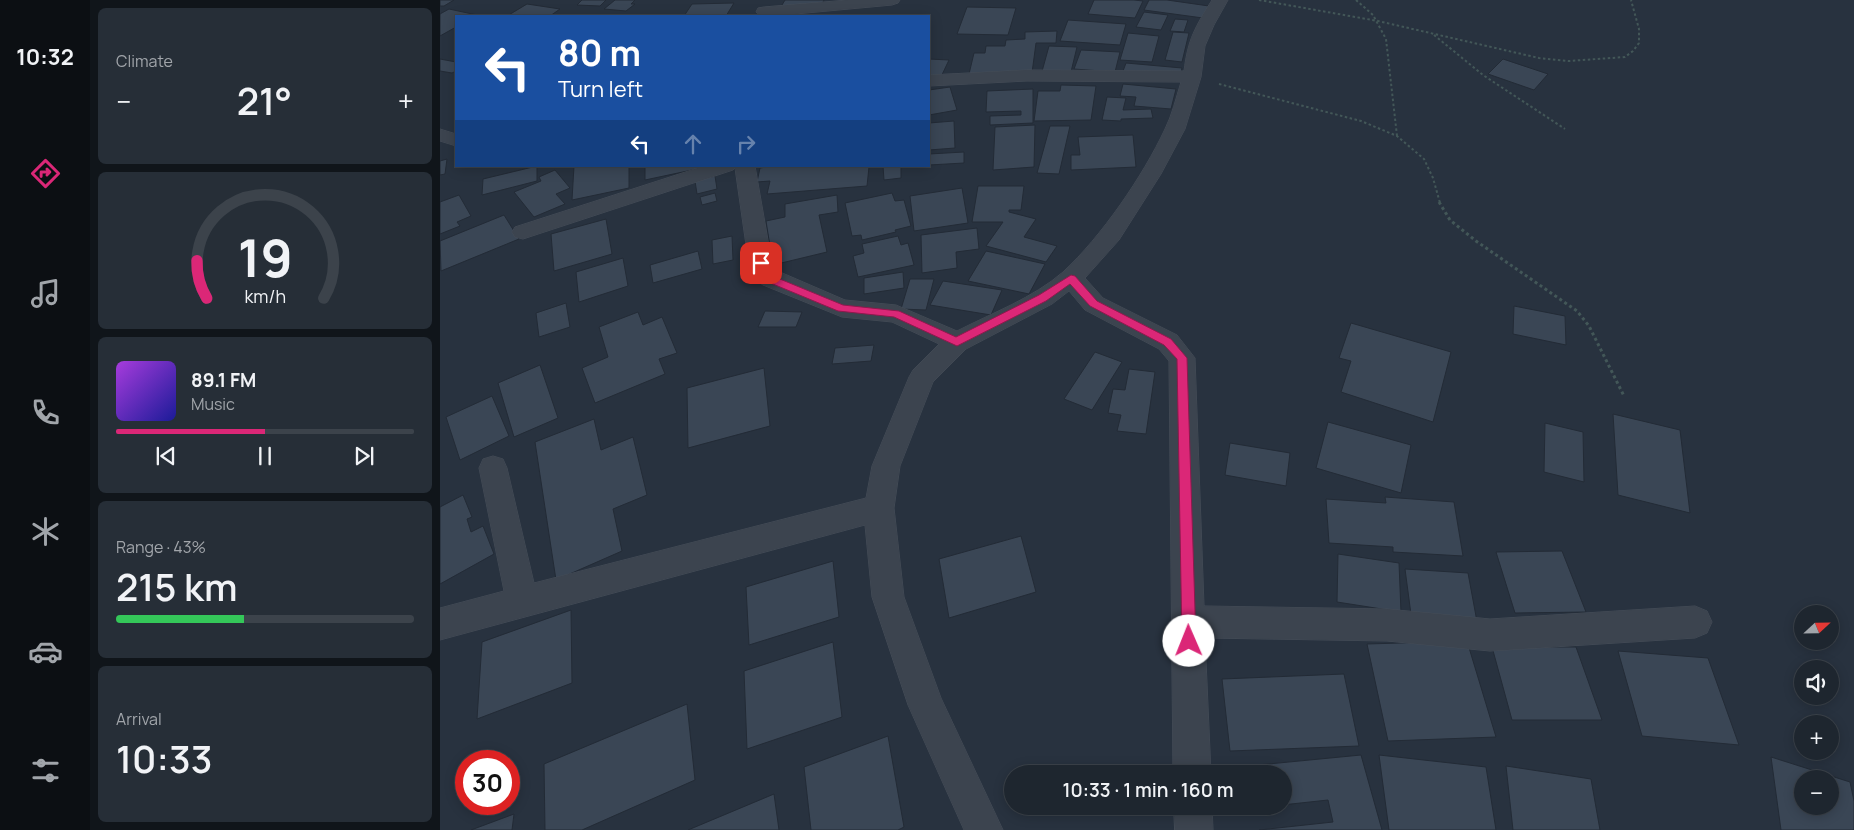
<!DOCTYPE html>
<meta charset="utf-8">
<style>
body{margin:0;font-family:Manrope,sans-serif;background:#262e37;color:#f1f3f6;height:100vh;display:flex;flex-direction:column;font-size:19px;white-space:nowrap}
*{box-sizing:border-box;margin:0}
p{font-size:16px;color:#a1a5aa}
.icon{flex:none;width:28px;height:28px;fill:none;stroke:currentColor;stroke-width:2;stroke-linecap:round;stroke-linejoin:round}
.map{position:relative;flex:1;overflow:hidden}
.details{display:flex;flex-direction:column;gap:8px;padding:8px;background:#10151a;width:350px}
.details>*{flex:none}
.guide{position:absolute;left:15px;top:15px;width:475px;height:152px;border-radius:0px;box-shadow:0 2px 12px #0003,0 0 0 1px #3c434b;background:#1a4fa0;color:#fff;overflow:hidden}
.needle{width:32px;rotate:68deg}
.buttons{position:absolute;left:1354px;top:605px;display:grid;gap:10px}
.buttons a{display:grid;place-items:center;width:45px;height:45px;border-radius:50%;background:#1e262f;box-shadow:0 2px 12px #0003,0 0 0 1px #3c434b;font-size:25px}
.speed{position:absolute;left:15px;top:750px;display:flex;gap:10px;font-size:25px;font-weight:700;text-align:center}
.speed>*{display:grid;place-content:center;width:65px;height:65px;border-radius:50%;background:#1e262f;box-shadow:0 2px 12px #0003,0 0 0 1px #3c434b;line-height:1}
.speed .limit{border:8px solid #d22;background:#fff;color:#111}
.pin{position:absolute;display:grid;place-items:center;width:42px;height:42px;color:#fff;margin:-21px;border-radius:10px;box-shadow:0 2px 8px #0006}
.me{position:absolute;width:55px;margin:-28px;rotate:359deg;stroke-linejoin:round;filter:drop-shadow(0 0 4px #0008)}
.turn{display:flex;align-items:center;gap:18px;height:105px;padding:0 20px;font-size:22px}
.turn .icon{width:65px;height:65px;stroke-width:2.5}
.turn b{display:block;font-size:35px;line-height:42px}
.lanes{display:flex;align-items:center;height:48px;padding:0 20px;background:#0003;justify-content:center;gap:25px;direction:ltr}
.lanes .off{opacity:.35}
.big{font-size:38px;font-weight:600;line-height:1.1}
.details .widget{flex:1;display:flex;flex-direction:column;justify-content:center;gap:8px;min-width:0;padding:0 18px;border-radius:8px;background:#262e37}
.details .dial{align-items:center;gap:0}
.dial svg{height:130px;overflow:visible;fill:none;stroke:#3c434b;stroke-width:7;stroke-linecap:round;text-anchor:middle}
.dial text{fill:#f1f3f6;stroke:none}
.song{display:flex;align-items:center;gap:15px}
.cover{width:60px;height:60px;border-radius:8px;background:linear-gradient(135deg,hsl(280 70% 55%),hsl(240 70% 35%))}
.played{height:5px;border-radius:2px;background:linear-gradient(90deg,#db2777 50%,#3c434b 50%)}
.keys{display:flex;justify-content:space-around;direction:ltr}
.heat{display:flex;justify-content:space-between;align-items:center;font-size:28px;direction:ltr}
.charge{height:8px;border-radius:4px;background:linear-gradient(90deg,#34c759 43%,#3c434b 0)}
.trip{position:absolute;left:564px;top:765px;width:288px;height:50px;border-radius:25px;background:#1e262f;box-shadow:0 2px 12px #0003,0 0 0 1px #3c434b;font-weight:600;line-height:50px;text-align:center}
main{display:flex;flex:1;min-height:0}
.tabs{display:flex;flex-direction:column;width:90px;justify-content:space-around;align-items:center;background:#0c0f13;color:#a1a5aa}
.tabs .icon{width:35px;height:35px}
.tabs .current{color:#db2777}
.tabs b{font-size:22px;color:#f1f3f6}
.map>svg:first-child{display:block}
.building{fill:#3a4655;stroke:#232b36;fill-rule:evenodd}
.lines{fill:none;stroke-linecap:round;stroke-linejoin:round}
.street-casing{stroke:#454d58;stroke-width:1}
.path-far1{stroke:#435758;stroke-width:2;stroke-dasharray:2.5 2.5;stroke-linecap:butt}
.path{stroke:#435758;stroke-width:3;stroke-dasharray:3 3;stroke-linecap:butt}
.street{fill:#3c444f;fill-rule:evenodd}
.route{fill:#db2777;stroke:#8e194d}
</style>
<main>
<nav class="tabs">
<b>10:32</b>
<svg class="icon current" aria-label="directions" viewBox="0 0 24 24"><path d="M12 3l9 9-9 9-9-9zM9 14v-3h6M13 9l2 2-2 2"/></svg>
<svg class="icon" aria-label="music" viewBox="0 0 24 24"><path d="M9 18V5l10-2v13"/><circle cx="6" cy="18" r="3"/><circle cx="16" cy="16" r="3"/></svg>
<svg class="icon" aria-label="phone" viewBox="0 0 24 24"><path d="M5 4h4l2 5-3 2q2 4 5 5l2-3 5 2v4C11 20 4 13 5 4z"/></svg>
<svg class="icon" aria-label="climate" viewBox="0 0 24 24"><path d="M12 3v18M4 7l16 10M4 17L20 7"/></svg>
<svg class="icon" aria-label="car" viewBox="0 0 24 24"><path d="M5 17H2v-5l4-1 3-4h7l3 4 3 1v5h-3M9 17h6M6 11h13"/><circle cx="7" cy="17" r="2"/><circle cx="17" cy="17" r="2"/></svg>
<svg class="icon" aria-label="filters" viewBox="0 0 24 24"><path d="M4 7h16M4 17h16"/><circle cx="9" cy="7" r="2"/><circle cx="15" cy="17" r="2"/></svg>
</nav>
<section class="details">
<div class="widget"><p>Climate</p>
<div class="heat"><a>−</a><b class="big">21°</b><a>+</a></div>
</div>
<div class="widget dial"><svg viewBox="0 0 100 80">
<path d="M14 69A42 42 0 1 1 86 69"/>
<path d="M14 69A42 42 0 0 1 8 46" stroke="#db2777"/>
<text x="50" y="56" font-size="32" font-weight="700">19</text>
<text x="50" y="72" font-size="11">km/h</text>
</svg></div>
<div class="widget">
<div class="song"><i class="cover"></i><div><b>89.1 FM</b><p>Music</p></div></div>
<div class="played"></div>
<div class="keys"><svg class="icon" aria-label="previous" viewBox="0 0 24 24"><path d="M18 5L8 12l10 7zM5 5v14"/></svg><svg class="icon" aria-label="pause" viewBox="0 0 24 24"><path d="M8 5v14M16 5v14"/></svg><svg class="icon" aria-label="next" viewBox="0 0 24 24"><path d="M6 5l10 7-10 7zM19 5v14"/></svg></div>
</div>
<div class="widget"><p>Range · 43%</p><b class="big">215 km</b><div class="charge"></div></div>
<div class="widget"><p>Arrival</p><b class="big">10:33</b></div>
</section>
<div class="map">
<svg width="1414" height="830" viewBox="0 0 1414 830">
<rect width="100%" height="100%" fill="#28323f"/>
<g class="building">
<path d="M0 0H14L4 6H0Z"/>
<path d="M142 0H166L160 6 137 5Z"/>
<path d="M175 0H195L191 4H195L186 11 164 9Z"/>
<path d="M345 0H384L379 10H339Z"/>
<path d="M654 0H694L703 1 695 18 648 14Z"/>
<path d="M709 0H727L769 6 763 18 704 10Z"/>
<path d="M294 3 286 16H244L252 4Z"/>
<path d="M87 4 120 9 110 16H67Z"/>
<path d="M527 7 576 8 568 35 517 34Z"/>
<path d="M9 9 37 15 16 16V27L0 36V14Z"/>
<path d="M704 12 728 15 721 30 696 27Z"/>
<path d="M735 19 748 20 744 32 730 31Z"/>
<path d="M628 20 686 24 680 45 620 41Z"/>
<path d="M617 31 616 43H596L592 73 529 74 534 53H545L546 46H565L566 40 585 39V32Z"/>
<path d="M733 32 749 33 742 62 725 60Z"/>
<path d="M688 33 719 36 712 62 680 60Z"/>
<path d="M609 46 637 47 630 76 601 75Z"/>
<path d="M641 50 680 52 675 72 634 69Z"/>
<path d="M0 59 16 62V71L12 73 0 71Z"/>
<path d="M489 59 509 60 500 79 489 78Z"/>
<path d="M1063 59 1108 74 1094 90 1048 74Z"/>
<path d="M686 63 742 68 740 76 683 71Z"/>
<path d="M683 84 736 89 731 109 694 106 696 97 680 96Z"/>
<path d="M621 85 656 86 651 120 594 121 598 91H620Z"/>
<path d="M510 87 517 110 489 115V90Z"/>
<path d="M593 89V123L550 125V116L581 115V111L546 112 547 91Z"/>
<path d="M667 97 686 98 683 110 711 109 713 118 681 119V121L662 120Z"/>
<path d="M514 121 515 148 489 150V123Z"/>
<path d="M595 125 594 167 553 170 555 127Z"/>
<path d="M610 126H630L619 174 597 173Z"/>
<path d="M693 135 696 167 631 170V155H640L638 137Z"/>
<path d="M524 152V163L489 165V154Z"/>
<path d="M7 159 5 174 0 175V161Z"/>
<path d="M97 166V181L42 195 43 179Z"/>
<path d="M134 166H189V188L132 200Z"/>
<path d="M205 166H271L205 180Z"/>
<path d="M334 166H428L429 167 427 186 327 194 330 181 317 182 320 168Z"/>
<path d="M443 166H461V178L444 180Z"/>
<path d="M115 170 130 188 116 194 125 204 94 217 74 192 101 181 99 177Z"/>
<path d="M275 176 277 189 257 194 255 181Z"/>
<path d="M538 186H584L581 210H569V212L596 219 584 237 617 246 606 262 546 246 563 222H532Z"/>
<path d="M522 188 528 223 474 231 470 196Z"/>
<path d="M275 193 277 201 262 205 260 197Z"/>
<path d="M452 193 455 201 464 200 471 226 455 230 456 232 422 240 421 235 412 236 405 203Z"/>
<path d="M19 195 31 216 17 222 20 226 0 234V202Z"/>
<path d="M397 195 398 212 379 215 387 252 333 265 326 221 345 217V204Z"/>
<path d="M64 215 79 239 1 271 0 241Z"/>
<path d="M166 219 172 254 114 271 111 234Z"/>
<path d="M537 228 539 249 516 252 517 268 482 273 481 235Z"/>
<path d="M292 236 293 260 273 264 272 240Z"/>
<path d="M458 236 461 245 468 243 474 265 418 277 413 256 424 253 422 244Z"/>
<path d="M258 251 262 269 213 283 210 265Z"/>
<path d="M546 251 605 264 589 294 528 281Z"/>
<path d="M183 258 188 286 139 302 136 272Z"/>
<path d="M463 272 464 288 424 294V278Z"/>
<path d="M470 279H494L486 310 461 309Z"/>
<path d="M503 281 562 290 551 315 490 305Z"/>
<path d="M126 303 130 327 99 337 96 313Z"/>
<path d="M1074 306 1125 316 1126 345 1073 334Z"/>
<path d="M325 311 362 312 356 327H318Z"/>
<path d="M198 312 203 325 222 317 237 353 219 359 225 374 155 403 142 368 168 357 159 327Z"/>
<path d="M911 323 1011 352 993 422 901 392 911 361 899 358Z"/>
<path d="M434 345 431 361 392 364 395 348Z"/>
<path d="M655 352 682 362 652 410 624 399Z"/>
<path d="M100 365 118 418 74 437 58 383Z"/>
<path d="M324 368 330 426 248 448 247 388Z"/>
<path d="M689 369 715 372 706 434 677 431 681 415 668 413 673 389 685 390Z"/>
<path d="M52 396 69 436 20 460 6 417Z"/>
<path d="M1173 414 1240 430 1250 513 1178 495Z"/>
<path d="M154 419 161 450 193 437 207 495 173 509 182 551 116 580 95 442Z"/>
<path d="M888 422 971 445 961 493 876 468Z"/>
<path d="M1105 423 1143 432 1144 482 1104 472Z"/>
<path d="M790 443 850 453 846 486 785 475Z"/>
<path d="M23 495 32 517 27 519 31 532 43 526 54 554 0 584V507Z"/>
<path d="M945 497 1014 502 1023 556 953 552V547L889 543 886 499 946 503Z"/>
<path d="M581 536 596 592 509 618 499 559Z"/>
<path d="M1122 551 1146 612 1075 613 1056 552Z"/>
<path d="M898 554 959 563 961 612 897 602Z"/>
<path d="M393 561 399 617 309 645 306 587Z"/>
<path d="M965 569 1028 573 1038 627 972 622Z"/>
<path d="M131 610 132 683 37 719 42 642Z"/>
<path d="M1027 641 1056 737 948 741 927 644Z"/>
<path d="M393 642 402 717 307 749 304 671Z"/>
<path d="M1052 647H1136L1162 720H1072Z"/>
<path d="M1178 651 1268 658 1299 745 1202 736Z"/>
<path d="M904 674 919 746 790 751 782 679Z"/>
<path d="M247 704 255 780 142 830H105L104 764Z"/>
<path d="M448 736 464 827 458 830H371L364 767Z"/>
<path d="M921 755 942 830H819L893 822 888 800 842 805V774H778L777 769Z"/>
<path d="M939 755 1046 767 1056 830H949Z"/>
<path d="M1331 757 1410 782 1414 801V830H1341ZM1362 779H1390V806H1362Z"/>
<path d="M1066 766 1151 779 1160 830H1073Z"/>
<path d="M334 794 339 830H248Z"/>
<path d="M782 806H830L783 811Z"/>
<path d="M74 814 72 830H31Z"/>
</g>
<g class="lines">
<defs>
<g id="street">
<path d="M408 0H460L458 3 452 5 334 16H321L316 12 318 8 324 7Z"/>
<path d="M772 0H788L774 25 765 46 761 77 745 129 721 174 679 240 645 278 663 298 737 335 755 358 764 606 947 609 1050 619 1255 606 1267 611 1272 622 1267 633 1255 638 1050 651 947 641 765 638 771 774H733L729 361 719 349 645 310 629 291 612 304 526 349 493 382 460 466 454 508 464 597 501 698 563 830H524L468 705 432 597 425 525 0 640V608L64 591 39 468 43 459 53 456 63 459 67 468 94 583 426 498 432 466 469 377 473 370 499 344 452 322 402 317 323 285 314 279 310 273 295 168 293 170 83 239 75 237 72 232 75 227 264 166H315L333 269 405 300 456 305 517 331C552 313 593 298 623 272 661 237 703 176 725 129 732 115 736 98 741 82L587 81 489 86V75L587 70 744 71C748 39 755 27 772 0Z"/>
<path d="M0 129 16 134V146L0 141Z"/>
<path d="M734 806H772L773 830H735Z"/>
</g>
</defs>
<use href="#street" class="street-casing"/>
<g class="path-far1">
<path d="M819 0 938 21 1099 58 1129 61 1185 57 1193 51 1199 43V29L1191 0"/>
<path d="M916 0 933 15 946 39 957 136"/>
<path d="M994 35 1043 75 1125 129"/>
<path d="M779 84 921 121 957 136 984 159 993 178 1000 203"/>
</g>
<path class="path" d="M999 202 1010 220 1036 241 1137 311 1149 326 1184 396"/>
<use href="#street" class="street"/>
</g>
<path class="route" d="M321 259 325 263 327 271 335 277 403 305 459 311 516 337 599 295 631 275 635 276 657 301 731 339 747 358 756 641 754 646 749 648 744 646 742 641 737 359 724 345 650 306 630 284 606 301 517 346 454 317 398 311 328 282 317 273 316 263Z"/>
</svg>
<div class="buttons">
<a><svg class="needle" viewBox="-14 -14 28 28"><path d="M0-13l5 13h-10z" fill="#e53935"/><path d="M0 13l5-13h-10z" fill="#a1a5aa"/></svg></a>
<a><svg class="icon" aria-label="sound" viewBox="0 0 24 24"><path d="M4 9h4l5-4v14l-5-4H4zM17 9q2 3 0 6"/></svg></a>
<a>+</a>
<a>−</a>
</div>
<div class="speed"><div class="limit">30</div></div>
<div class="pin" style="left:321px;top:263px;background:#d93025"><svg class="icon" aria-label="arrive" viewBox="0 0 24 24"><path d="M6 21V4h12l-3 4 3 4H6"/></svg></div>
<svg class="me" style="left:749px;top:641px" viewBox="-20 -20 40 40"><circle r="19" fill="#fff"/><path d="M0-13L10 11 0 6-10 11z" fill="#db2777"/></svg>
<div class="trip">10:33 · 1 min · 160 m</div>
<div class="guide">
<div class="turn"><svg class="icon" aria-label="left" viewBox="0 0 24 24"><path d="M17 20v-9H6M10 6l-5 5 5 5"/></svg><div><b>80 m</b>Turn left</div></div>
<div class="lanes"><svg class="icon" aria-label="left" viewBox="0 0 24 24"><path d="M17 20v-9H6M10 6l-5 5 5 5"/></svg><svg class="icon off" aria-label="ahead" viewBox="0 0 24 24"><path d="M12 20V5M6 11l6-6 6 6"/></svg><svg class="icon off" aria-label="right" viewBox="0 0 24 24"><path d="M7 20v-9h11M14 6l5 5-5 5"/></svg></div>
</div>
</div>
</main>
